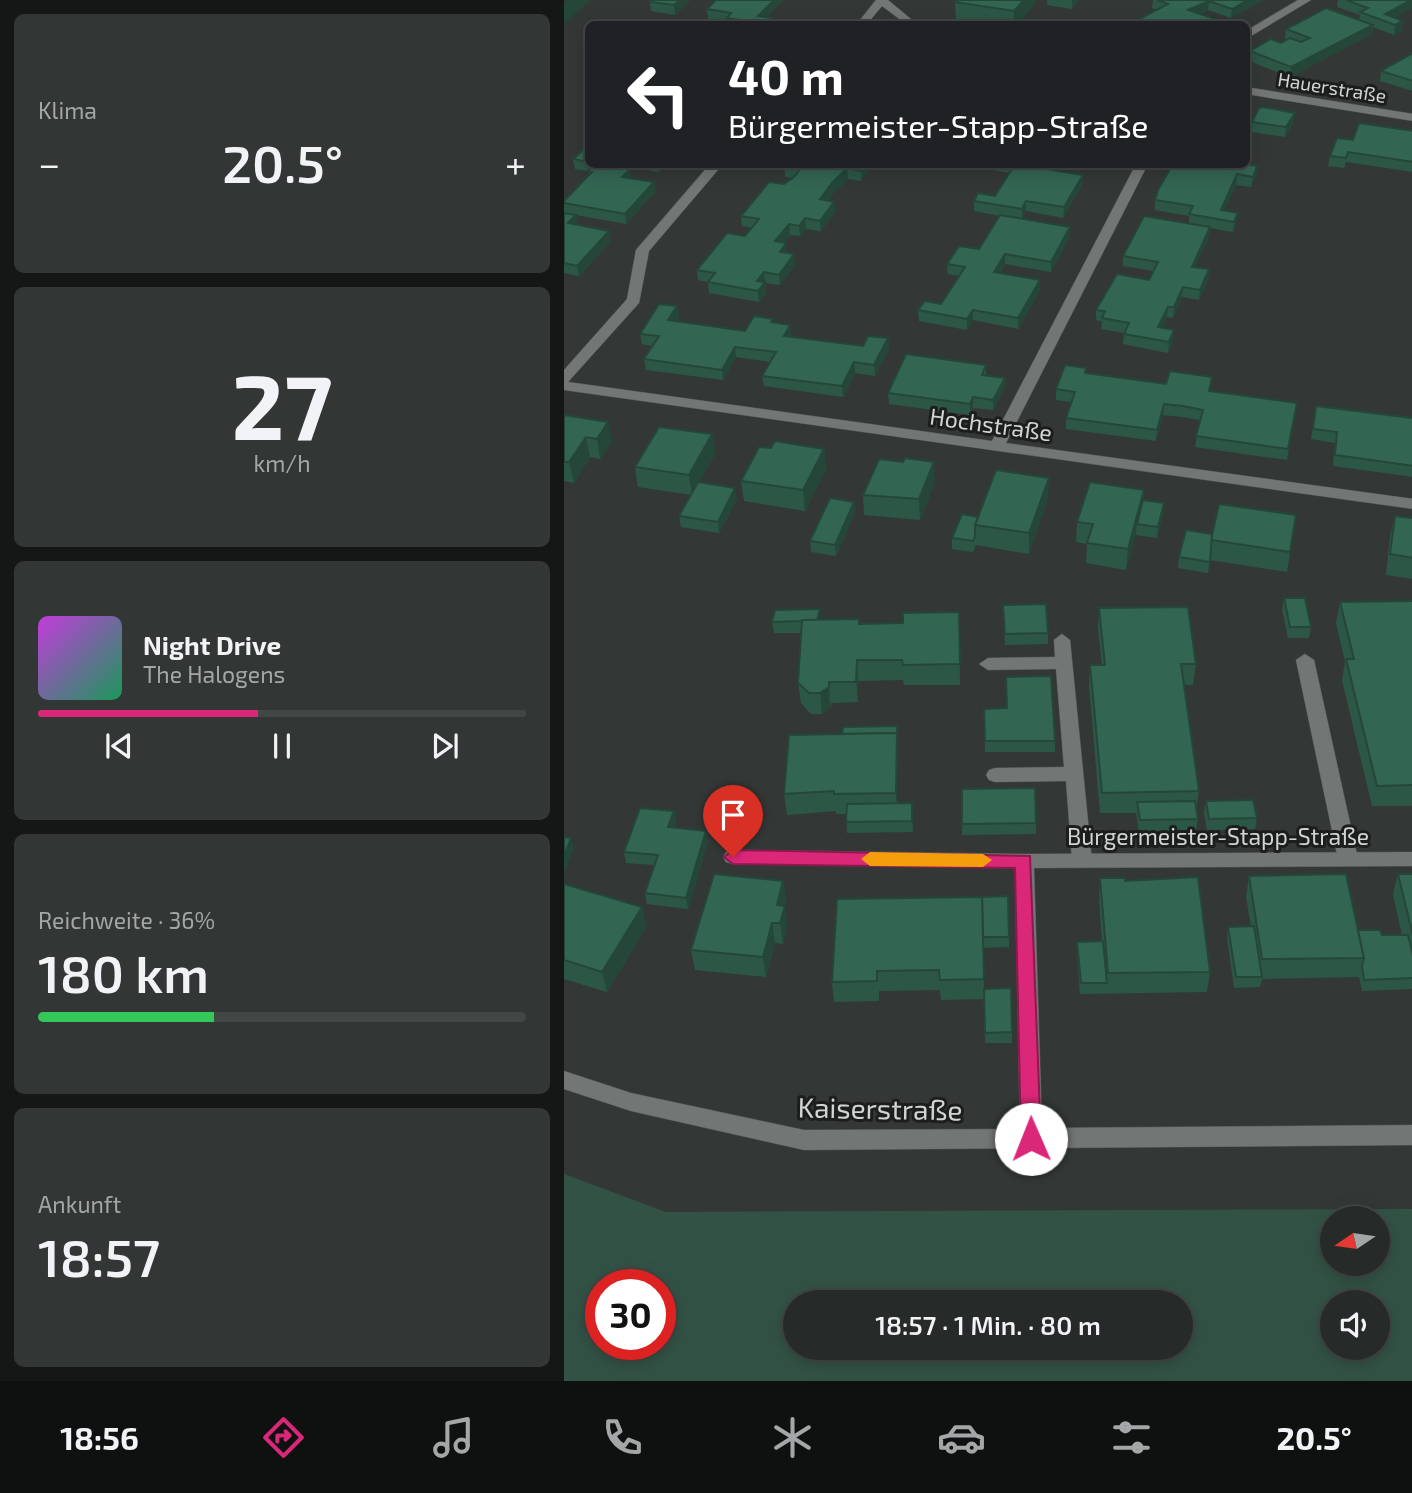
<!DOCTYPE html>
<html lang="de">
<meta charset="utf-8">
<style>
body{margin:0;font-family:"Exo 2",sans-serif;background:#323634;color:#f1f3f6;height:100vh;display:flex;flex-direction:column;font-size:26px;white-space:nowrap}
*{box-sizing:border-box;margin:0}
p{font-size:23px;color:#a4a7a8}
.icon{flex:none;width:38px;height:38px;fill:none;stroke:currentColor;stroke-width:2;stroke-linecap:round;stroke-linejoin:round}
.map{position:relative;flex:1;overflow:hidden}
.sheet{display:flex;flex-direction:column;gap:14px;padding:14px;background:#151716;width:564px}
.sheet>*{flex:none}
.banner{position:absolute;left:21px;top:21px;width:665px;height:147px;border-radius:10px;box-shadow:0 4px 18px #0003,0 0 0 2px #424645;background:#202124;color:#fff;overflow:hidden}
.needle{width:46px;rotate:257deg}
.fabs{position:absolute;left:756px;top:1206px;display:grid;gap:14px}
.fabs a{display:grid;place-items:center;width:70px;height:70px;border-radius:50%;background:#262a28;box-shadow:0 4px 18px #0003,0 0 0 2px #424645;font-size:35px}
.speed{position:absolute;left:21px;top:1269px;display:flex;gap:14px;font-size:35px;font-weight:700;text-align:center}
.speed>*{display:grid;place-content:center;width:91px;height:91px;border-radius:50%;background:#262a28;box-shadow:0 4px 18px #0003,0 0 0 2px #424645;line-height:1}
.speed .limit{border:10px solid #d22;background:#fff;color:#111}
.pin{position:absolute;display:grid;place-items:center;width:60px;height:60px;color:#fff;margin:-72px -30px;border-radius:50% 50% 50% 0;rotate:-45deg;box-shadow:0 0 7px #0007}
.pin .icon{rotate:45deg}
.me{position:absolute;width:77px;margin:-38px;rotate:359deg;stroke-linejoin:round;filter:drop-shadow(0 0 5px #0008)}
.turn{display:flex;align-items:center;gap:24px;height:147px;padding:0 28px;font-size:32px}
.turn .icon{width:91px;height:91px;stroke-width:2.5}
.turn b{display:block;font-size:49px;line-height:60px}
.big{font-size:52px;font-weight:600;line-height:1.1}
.sheet .tile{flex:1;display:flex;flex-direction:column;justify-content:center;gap:10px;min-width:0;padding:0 24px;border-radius:10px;background:#323634}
.sheet .dial{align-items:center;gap:0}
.dial b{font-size:91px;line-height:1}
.song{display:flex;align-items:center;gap:21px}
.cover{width:84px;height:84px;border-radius:10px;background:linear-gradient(135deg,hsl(290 70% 55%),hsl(150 70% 35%))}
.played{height:7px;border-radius:4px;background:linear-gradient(90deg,#db2777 45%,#424645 45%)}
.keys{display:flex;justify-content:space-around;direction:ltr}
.heat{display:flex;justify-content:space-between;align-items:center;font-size:38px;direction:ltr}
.charge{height:10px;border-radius:5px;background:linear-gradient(90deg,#34c759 36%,#424645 0)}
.trip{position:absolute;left:219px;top:1290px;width:410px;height:70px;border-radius:35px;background:#262a28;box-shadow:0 4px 18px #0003,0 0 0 2px #424645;font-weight:600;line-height:70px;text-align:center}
.tabs{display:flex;height:112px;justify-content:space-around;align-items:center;background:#0f1110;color:#a4a7a8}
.tabs .icon{width:49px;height:49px}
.tabs .selected{color:#db2777}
.tabs b{font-size:32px;color:#f1f3f6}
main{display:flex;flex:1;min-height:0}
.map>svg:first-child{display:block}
.green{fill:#335246;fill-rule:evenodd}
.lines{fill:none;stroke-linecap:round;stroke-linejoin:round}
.lane-casing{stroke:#525554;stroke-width:1}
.street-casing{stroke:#525554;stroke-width:1}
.lane{fill:#727775;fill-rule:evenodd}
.street{fill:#727775;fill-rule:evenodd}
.wall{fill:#2c5747}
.shaded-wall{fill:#24473a}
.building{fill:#336553;stroke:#24473a;stroke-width:2}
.route{fill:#db2777;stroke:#8e194d;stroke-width:2}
.slow{fill:#f59e0b}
.labels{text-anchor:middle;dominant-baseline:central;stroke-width:6;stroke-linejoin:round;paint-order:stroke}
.far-street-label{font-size:19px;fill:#d1d4d3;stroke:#1c1e1d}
.street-label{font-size:23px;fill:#d1d4d3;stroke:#1c1e1d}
.near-street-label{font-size:28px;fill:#d1d4d3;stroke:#1c1e1d}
</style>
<main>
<section class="sheet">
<div class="tile"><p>Klima</p>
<div class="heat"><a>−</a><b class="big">20.5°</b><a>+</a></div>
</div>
<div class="tile dial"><b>27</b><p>km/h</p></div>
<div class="tile">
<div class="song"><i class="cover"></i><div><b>Night Drive</b><p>The Halogens</p></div></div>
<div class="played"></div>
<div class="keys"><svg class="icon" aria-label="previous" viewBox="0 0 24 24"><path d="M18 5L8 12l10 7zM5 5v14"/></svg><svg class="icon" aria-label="pause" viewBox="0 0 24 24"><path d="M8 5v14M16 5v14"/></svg><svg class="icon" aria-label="next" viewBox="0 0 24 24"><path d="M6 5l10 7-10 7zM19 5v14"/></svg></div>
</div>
<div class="tile"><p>Reichweite · 36%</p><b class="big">180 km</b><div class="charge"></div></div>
<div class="tile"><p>Ankunft</p><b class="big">18:57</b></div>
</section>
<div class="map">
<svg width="849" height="1381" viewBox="0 0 849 1381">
<rect width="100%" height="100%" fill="#333836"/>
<path class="green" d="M0 1174 102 1212 848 1209V1381H0ZM768 1218H814V1264H768ZM37 1284H96V1344H37ZM231 1302H616V1348H231ZM768 1302H814V1348H768Z"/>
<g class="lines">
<defs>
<g id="lane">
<path d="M498 634 506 640 528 861 525 866H511L508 861 502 781 431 782 425 780 422 775 425 770 431 768 500 767 492 669 424 670 415 664 424 658 491 657 490 640Z"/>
<path d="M741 654 750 660 794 859 791 864H777L774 859 732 660Z"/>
</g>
<g id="street">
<path d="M312 0H324L353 24H342L318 6 303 24H293Z"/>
<path d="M734 0H747L682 39V31Z"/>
<path d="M682 87 849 114V121L682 94Z"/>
<path d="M146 164H159L85 251 75 303 4 382 428 441 572 164H584L442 443 849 499V509L0 390V370L63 299 72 250Z"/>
<path d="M169 850 460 854 849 852V866L470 868 478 1128 849 1125V1145L240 1150 67 1111 0 1089V1071L67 1093 240 1130 456 1129 451 868 169 864 162 862 159 857 162 852Z"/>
</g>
</defs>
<use href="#lane" class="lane-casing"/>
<use href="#street" class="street-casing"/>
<use href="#lane" class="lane"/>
<use href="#street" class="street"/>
</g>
<g class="wall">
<path d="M126 0 111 15 87 11 86 2Z"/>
<path d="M152 0H219L203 17 208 18 209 24H163V22L144 19 143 9Z"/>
<path d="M393 0H472V3L454 24H424L392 19 391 2Z"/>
<path d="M483 0H515L508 9 483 5Z"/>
<path d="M589 0H699L667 18 644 10 636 14 651 19 650 24H566L593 10 588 8Z"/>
<path d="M774 0H849V7L830 18 838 30 830 35 809 27 808 34 726 77 685 61 686 51 717 43 723 39 721 38 722 29 795 20 796 15 773 7Z"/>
<path d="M849 53V91L816 81 817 71Z"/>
<path d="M688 122 729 123 721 137 687 132Z"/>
<path d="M849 131V172L782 162 780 168 764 166 766 156 789 140Z"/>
<path d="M24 150V164H102L95 172 64 167 62 168 67 178 90 182 91 192 62 224 12 215 13 225 47 241 15 276 0 273V201L25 175 24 171 11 169 9 159Z"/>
<path d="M309 164 297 181 284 179 269 193 264 201 270 202 271 212 257 231 242 229 236 236 226 235 219 243 223 253 231 264 216 285 201 283 202 293 195 302 145 293 144 282 134 280 133 270 181 236 188 228 178 226 177 216 229 178 221 177V166Z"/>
<path d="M423 164H477L475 168 519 175 518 185 499 218 462 211 458 219 506 227V237L487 272 441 264 436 273 476 290 454 329 409 320 403 330 355 321 354 310 377 304 395 276 384 274 383 264 415 249 436 216 410 211V201L431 196 446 173 423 169Z"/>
<path d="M495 164H530L527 170Z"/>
<path d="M693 166 692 176 687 187 672 185 660 210 672 223 669 232 646 228 645 237 631 267 645 269 644 280 635 300 618 297 609 318 603 317 598 328 609 341 604 353 559 344 560 333 537 329 538 321 532 320V310L585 280 589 271 559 266V256L625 224V216L591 210V200L646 169Z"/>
<path d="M113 306 115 317 112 321 181 331 209 319V322L227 335V337L299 346 324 338 325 349 311 376 291 373 279 397 200 386 198 376 206 362 172 357 159 380 82 370 80 359 88 346 78 344 76 334Z"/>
<path d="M422 365V375L441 378 440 389 429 410 409 408 406 415 325 404 324 393Z"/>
<path d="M522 373 733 403 723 460 631 447 636 420 618 417 599 415 592 441 502 429V418L507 402 492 400V389Z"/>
<path d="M752 406 849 418V477L769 466 771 443 747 439Z"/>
<path d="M0 415 48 442 36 459 26 457 10 483 0 481Z"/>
<path d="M148 434 151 454 135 482 173 499 155 533 117 527 115 516 127 495 74 487 71 467Z"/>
<path d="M207 448 260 449 262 469 241 511 180 501 177 481Z"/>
<path d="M371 482 356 520 300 515 299 495Z"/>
<path d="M580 490 579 500 599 514 593 538 572 535V533L562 570 522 563 523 544 512 542 513 522Z"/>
<path d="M484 498 465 554 412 545 409 552 388 549V538L414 517Z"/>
<path d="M290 502 291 513 272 556 247 552 246 541Z"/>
<path d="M732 515 723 572 646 560 644 573 614 568 615 557 648 534Z"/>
<path d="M831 516 849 518V579L822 575 826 536Z"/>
<path d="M720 598 747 627 745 638H724L718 609Z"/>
<path d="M849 601V806H808L778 680 781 662 772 623 776 602Z"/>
<path d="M439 605 484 633V644L441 645Z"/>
<path d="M535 608 632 664 629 685H620L635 791 632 810 634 819 632 830 575 831 572 813H536L525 686 526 665H538L534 628Z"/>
<path d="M395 612 396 685H340L339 680 294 681V702L267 703 266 708 258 714H247L237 703 234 683 238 633H210L208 622 257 620 295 624 339 623Z"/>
<path d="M442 677 491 741V752H421L420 709 443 708Z"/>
<path d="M333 726V803H348L349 832 283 833 282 814H272V811L223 815 220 794 278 734Z"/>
<path d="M398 789 472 823V834L398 835Z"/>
<path d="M642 801 693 818 691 829 643 830 640 812Z"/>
<path d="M110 811 112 822 110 828 142 831 144 842 124 909 83 904 81 893 90 865 62 863 60 852Z"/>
<path d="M834 874H849V989L798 991 795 977 698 979 696 987 670 988 663 938 664 927 687 926 682 897 685 876 794 930 818 935H838L829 894Z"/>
<path d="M536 878 561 881 646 972 643 992 516 994 513 952V942L538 941 535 899Z"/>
<path d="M219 881 222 901 220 906 223 926 219 944 211 943 202 977 131 970 127 950Z"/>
<path d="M0 884 78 907 82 927 43 992 0 979Z"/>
<path d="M273 899 445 937V947L419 948 420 989 448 1032V1043H421L420 999 377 1000 376 990 315 991V1001L270 1002 268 982Z"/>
</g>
<g class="shaded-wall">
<path d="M4 0H27L0 24V3Z"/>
<path d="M116 0H126L111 15 110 5Z"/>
<path d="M210 0H219L196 24 194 16Z"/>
<path d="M460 0H472V3L454 24H450V11Z"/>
<path d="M508 0H515L508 9Z"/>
<path d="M684 0H699L667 18 668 9Z"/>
<path d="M847 0H849V7L822 22 821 14Z"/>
<path d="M645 1 644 10 623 19 624 10Z"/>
<path d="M651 19 650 24H642Z"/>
<path d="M839 21 838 30 830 35 831 25Z"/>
<path d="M809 25 808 34 726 77 727 67Z"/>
<path d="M731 113 729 123 721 137 722 127Z"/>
<path d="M689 136 687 146 682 153V145Z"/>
<path d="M55 164H64V167L55 177 53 167Z"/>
<path d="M94 164H102L95 172Z"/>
<path d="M301 164H309L297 181V171Z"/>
<path d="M693 166 692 176 687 187 689 177Z"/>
<path d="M283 168 284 179 269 193 257 209 256 199 268 183Z"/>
<path d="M66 169 67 179 58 177Z"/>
<path d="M673 174 672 185 656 220 657 210Z"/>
<path d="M519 175 518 185 499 218 500 207Z"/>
<path d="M90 182 91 192 62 224 61 214Z"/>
<path d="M462 201V211L458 219V209Z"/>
<path d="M270 202 271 212 257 231 256 221Z"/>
<path d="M674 213 672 223 669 232 670 222Z"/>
<path d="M12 215 13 225 4 223Z"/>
<path d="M241 218 242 229 236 236 235 226Z"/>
<path d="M225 224 226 235 212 252 211 241Z"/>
<path d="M506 227V237L487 272V262Z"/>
<path d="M646 227 645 237 627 277 628 267Z"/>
<path d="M45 231 47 241 15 276 13 266Z"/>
<path d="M222 243 223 254 216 252Z"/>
<path d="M230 254 231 264 216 285 215 275Z"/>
<path d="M441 254V264L430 282V272Z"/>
<path d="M645 269 644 280 635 300 636 290Z"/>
<path d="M200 272 202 293 195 302 193 281Z"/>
<path d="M476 280V290L454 329V318Z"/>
<path d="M619 287 618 297 609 318 610 307Z"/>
<path d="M113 306 115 317 106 331 104 320Z"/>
<path d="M604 307 603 317 593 338 594 327Z"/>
<path d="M409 310V320L403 330V319Z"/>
<path d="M226 325 227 335 221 346 220 336Z"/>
<path d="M610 330 609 341 604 353 605 342Z"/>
<path d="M324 338 325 349 311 376 310 365Z"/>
<path d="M171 347 172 357 159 380 158 370Z"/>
<path d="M290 362 291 373 279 397 278 386Z"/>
<path d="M441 378 440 389 429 410V400Z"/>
<path d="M409 397V408L406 415V404Z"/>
<path d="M600 404 599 415 592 441 593 430Z"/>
<path d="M44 422 48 442 36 459 33 439Z"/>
<path d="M148 434 151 454 128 495 125 475Z"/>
<path d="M22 437 26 457 10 483 5 462Z"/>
<path d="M260 449 262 469 241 511 239 490Z"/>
<path d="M370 462 371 482 356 520 355 499Z"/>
<path d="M485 478 484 498 465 554V533Z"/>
<path d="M171 488 173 499 155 533 154 522Z"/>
<path d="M580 490 578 510 573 524 572 533 562 570 564 549Z"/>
<path d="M290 502 291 513 272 556 271 545Z"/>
<path d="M600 503 599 514 593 538 594 527Z"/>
<path d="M293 660 294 681V702L292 682Z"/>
<path d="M265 682 266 708 258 714 256 693Z"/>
<path d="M333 726 334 752 333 814 332 793Z"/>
<path d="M110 811 112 822 107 838 104 827Z"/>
<path d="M142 831 144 842 124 909 122 898Z"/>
<path d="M7 838 10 848 0 874V856Z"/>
<path d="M219 881 222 901 215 925 213 905Z"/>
<path d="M221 906 223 926 219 944 216 923Z"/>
<path d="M78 907 82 927 43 992 38 972Z"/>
<path d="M208 923 211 943 202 977 199 957Z"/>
</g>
<g class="building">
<path d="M87 0H116L110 5 86 2Z"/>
<path d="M152 0H210L194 16 208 18 202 24H205H171L175 20 163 18 167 13 143 9Z"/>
<path d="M393 0H460L450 11 391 2Z"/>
<path d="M593 0H684L668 9 645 1 624 10 651 19 642 24H566L604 4Z"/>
<path d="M782 0H847L821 14 839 21 831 25 796 12 804 8Z"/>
<path d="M762 8 809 25 727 67 686 51 707 39 717 43 726 38 737 42 746 38 722 29Z"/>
<path d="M849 53V81L817 71Z"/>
<path d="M699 107 731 113 722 127 688 122 695 108Z"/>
<path d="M795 123 849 131V162L784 152 782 158 766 156 773 138 789 140Z"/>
<path d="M682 130 689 136 682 145Z"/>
<path d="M20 149 24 150V162L9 159Z"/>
<path d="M30 164H55L53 167 66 169 58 177 90 182 61 214 0 203V201L28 172 24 171Z"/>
<path d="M222 164H301L297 171 283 168 268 183 256 199 270 202 256 221 241 218 235 226 225 224 211 241 222 243 216 252 230 254 215 275 200 272 193 281 201 282 194 291 144 282 151 273 133 270 163 233 181 236 195 219 177 216 205 182 220 184 230 177 236 169 221 166Z"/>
<path d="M451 164H471L469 167 519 175 500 207 462 201 458 209 410 201 414 193 431 196Z"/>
<path d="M609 164H616L646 169 649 164H682L693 166 689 177 673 174 657 210 674 213 670 222 625 214 629 206 591 200 594 190Z"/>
<path d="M0 213 12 215 4 223 45 231 13 266 0 263Z"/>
<path d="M436 215 506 227 487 262 441 254 430 272 476 280 454 318 409 310 403 319 354 310 361 301 377 304 401 267 383 264 395 246 415 249Z"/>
<path d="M580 216 646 227 628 267 645 269 636 290 619 287 610 307H604L594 327 610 330 605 342 560 334 565 323 538 318 541 311 532 310 553 274 585 280 594 262 559 256Z"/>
<path d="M95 304 113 306 104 320 181 331 190 316 209 319 207 322 226 325 220 336 299 346 304 336 324 338 310 365 290 362 278 386 198 376 212 352 171 347 158 370 80 359 95 336 76 334Z"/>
<path d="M342 354 422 365 418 375 441 378 429 400 409 397 406 404 324 393Z"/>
<path d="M501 365 522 368 521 373 602 384 606 371 648 377 645 391 733 403 724 449 632 436 639 410 619 406 600 404 593 430 502 418 511 392 492 389Z"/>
<path d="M752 406 849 418V466L771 455 773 432 749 429Z"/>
<path d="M0 415 44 422 33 439 22 437 5 462H0Z"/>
<path d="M95 427 148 434 125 475 71 467Z"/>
<path d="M211 441 260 449 239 490 177 481 195 447 207 448Z"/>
<path d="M341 458 370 462 355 499 299 495 315 459 339 462Z"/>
<path d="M432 470 485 478 465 533 411 525Z"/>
<path d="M134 482 171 488 154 522 115 516Z"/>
<path d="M526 482 580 490 564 549 523 543 529 524 513 522Z"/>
<path d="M266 498 290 502 271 545 246 541Z"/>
<path d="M579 500 600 503 594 527 573 524Z"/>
<path d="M655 504 732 515 726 552 647 540Z"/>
<path d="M398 514 414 517 411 525V537L409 541 388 538Z"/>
<path d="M831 516 849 518V558L826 554Z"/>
<path d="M622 530 648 534 646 562 615 557Z"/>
<path d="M720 598H741L747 627H726Z"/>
<path d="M849 601V785L813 786 782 659H790L776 602Z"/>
<path d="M482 604 484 633 441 634 439 605Z"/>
<path d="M624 607 632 664H617L635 791 538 793 526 665H541L535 608Z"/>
<path d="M256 609 253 620H238V621L208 622 211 610Z"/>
<path d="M395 612 396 664 339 665 338 660H293L292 682H265V687L256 693H245L234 683 238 620 295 619V624L339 623V613Z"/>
<path d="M487 676 491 741H421L420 709 443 708 442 677Z"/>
<path d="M333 726V741V733L278 734 279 727Z"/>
<path d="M333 733 332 793 270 794V791L220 794 225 735Z"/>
<path d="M471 788 472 823 398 824V789Z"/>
<path d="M689 800 693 818 645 819 642 801Z"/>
<path d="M631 801 634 819 576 820 573 802Z"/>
<path d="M348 803V821L282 822 283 804Z"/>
<path d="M76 808 110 811 104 827 142 831 122 898 81 893 94 855 60 852Z"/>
<path d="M0 837 7 838 0 856Z"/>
<path d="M150 874 219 881 213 905 221 906 216 923H208L199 957 127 950Z"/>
<path d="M782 874 800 958 698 959 685 876Z"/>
<path d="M834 874H849V936Z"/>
<path d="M634 877 646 972 544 973 536 878H561V881Z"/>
<path d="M0 884 78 907 38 972 0 960Z"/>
<path d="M444 896 445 937H419L418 897Z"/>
<path d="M418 897 420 979 376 980 375 970 313 971V981L268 982 273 899Z"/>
<path d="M690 926 698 977H672L664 927Z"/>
<path d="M794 930H816L818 935H844L849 956V978L800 980 798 966 800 958Z"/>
<path d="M539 941 543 983H517L513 942Z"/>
<path d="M447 988 448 1032 421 1033 420 989Z"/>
</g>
<path class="route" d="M169 850 466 856 477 1139 474 1145 467 1148 460 1145 457 1139 451 868 169 864 160 857Z"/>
<path class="slow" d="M306 852 419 854 428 860 419 867 306 866 297 859Z"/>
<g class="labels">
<g class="far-street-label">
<text transform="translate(768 87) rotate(9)">Hauerstraße</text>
</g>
<g class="street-label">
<text transform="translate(427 424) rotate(8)">Hochstraße</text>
<text x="654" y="836">Bürgermeister-Stapp-Straße</text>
</g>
<g class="near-street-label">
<text transform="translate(316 1108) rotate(1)">Kaiserstraße</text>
</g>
</g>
</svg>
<div class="fabs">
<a><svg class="needle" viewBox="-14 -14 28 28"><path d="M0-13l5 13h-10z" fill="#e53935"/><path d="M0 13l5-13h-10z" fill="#a4a7a8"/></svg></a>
<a><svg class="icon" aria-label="sound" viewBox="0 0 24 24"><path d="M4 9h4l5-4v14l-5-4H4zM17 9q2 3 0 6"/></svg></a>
</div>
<div class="speed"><div class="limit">30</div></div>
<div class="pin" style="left:169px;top:857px;background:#d93025"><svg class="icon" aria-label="arrive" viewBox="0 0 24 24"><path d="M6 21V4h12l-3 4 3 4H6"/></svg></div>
<svg class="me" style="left:467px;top:1139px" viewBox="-20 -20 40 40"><circle r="19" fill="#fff"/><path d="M0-13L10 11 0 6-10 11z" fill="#db2777"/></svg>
<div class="trip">18:57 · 1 Min. · 80 m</div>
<div class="banner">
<div class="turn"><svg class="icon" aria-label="left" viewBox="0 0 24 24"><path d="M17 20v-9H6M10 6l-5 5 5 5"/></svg><div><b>40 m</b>Bürgermeister-Stapp-Straße</div></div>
</div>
</div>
</main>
<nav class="tabs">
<b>18:56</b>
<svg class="icon selected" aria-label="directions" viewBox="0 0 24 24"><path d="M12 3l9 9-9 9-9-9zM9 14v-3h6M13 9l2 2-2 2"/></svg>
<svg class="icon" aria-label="music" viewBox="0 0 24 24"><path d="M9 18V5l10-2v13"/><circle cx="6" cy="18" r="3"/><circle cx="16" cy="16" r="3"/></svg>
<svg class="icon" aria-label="phone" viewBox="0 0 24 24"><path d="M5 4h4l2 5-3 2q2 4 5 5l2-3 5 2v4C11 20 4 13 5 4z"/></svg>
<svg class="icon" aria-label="climate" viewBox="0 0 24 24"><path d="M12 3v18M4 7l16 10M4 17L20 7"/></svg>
<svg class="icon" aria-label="car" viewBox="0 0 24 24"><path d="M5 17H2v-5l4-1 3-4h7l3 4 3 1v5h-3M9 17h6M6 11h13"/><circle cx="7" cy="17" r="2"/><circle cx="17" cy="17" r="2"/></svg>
<svg class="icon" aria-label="filters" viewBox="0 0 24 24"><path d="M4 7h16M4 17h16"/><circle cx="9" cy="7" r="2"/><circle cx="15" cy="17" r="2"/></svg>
<b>20.5°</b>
</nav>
